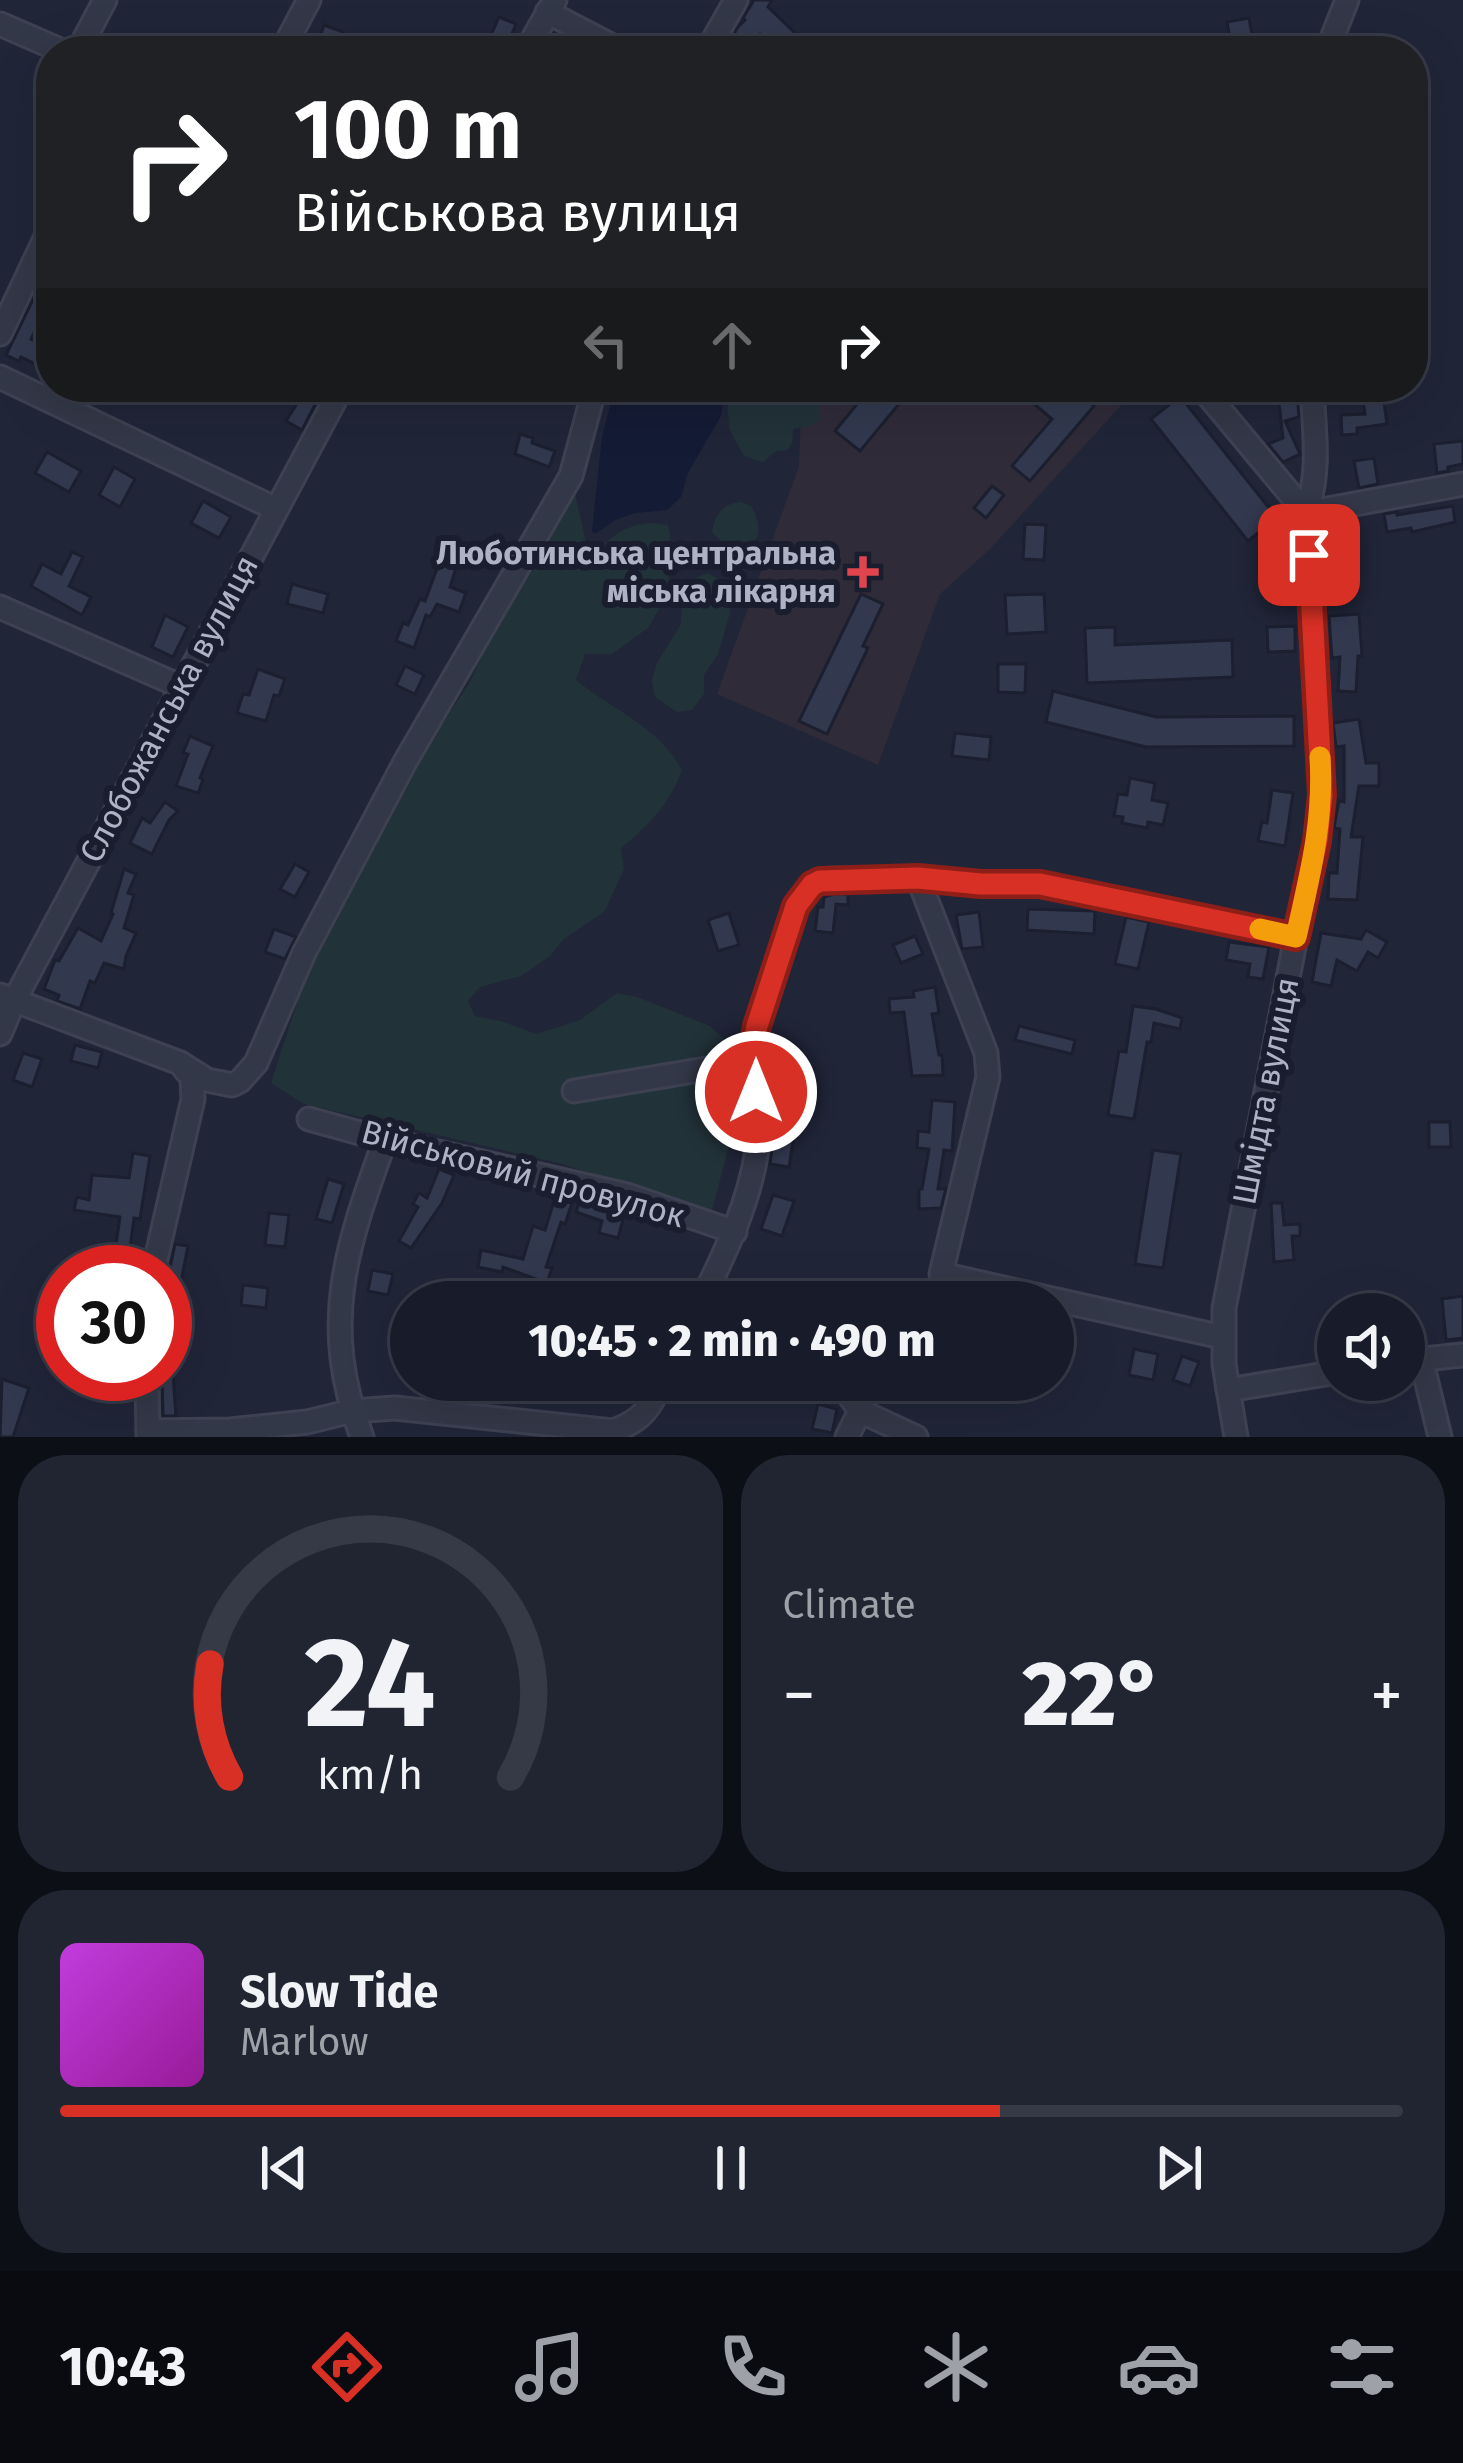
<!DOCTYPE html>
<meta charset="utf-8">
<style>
body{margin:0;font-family:"Fira Sans",sans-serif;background:#212532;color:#f1f3f6;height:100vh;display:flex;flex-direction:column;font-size:45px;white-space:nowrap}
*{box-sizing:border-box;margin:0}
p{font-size:39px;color:#9fa1a8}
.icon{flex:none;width:66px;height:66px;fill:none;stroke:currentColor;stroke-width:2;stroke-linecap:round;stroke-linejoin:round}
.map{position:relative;height:1437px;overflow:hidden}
.panel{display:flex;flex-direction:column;gap:18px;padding:18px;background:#0d0f17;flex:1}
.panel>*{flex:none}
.banner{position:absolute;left:36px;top:36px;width:1392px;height:366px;border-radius:48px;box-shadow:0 12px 48px #0002,0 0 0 3px #363a47;background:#202124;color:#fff;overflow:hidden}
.fabs{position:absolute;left:1317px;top:1293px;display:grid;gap:24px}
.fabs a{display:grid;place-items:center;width:108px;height:108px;border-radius:50%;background:#181c2a;box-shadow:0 12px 48px #0002,0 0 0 3px #363a47;font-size:60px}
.speed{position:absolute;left:36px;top:1245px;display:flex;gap:24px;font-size:60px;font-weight:700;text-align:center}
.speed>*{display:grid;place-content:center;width:156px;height:156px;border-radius:50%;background:#181c2a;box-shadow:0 12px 48px #0002,0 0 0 3px #363a47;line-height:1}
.speed .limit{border:18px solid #d22;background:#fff;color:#111}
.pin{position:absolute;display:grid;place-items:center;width:102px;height:102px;color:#fff;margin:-51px;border-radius:24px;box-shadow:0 6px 18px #0006}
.me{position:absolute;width:132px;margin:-66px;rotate:0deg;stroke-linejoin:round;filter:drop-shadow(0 0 9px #0008)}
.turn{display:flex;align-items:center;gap:42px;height:252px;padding:0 60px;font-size:54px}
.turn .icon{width:156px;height:156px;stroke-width:2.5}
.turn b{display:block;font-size:84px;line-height:102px}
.lanes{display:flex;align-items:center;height:114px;padding:0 60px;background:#0003;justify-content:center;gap:60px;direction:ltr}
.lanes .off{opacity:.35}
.big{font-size:90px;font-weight:800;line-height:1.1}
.panel .widget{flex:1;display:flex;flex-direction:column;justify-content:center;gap:18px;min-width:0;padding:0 42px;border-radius:48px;background:#212532}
.panel .dial{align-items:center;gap:0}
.dial svg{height:312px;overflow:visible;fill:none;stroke:#363a47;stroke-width:7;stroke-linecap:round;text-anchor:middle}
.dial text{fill:#f1f3f6;stroke:none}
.song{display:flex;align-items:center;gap:36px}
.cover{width:144px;height:144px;border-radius:18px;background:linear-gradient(135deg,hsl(290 70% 55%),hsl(300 70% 35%))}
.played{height:12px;border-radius:6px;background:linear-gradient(90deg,#d93025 70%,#363a47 70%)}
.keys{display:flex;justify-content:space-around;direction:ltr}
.heat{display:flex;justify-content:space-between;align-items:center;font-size:66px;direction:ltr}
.panel .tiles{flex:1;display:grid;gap:18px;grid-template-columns:1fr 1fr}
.widget:last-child{grid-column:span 2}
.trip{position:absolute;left:390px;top:1281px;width:684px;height:120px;border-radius:60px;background:#181c2a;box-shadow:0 12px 48px #0002,0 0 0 3px #363a47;font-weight:800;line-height:120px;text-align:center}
.tab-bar{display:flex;height:192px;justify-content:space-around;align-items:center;background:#0a0b11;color:#9fa1a8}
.tab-bar .icon{width:84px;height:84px}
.tab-bar .active{color:#d93025}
.tab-bar b{font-size:54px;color:#f1f3f6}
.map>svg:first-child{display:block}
.medical{fill:#302b39}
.green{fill:#223239}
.water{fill:#141b35}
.building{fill:#32394f;stroke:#1b1f2f;stroke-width:3}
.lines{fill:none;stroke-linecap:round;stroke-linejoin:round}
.minor-casing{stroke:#3d4152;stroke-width:27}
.minor{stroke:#333848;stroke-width:21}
.route-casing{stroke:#8d1f18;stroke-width:30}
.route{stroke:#d93025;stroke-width:21}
.slow{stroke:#f59e0b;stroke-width:21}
.health-dot{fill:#e0444e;stroke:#191d2d;stroke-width:4.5}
.labels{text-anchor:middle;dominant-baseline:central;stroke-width:12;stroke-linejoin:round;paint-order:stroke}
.poi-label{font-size:33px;font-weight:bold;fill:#aeb2c5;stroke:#191d2d;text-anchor:end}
.street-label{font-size:33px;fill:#aeb2c5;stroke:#191d2d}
</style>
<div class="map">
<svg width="1463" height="1437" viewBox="0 0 1463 1437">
<rect width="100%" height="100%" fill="#202538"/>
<path class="medical" d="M802 387H1138L989 550 940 594 878 765 717 694 799 466Z"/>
<g class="green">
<path d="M729 387H778V393L797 394 809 387H821C822 399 817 408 819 421L811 426 793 429 792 443 787 450 776 451 763 462 744 456 729 429 727 392Z"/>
<path d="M557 486 574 489 587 547H601C620 528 641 519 668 525L670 535 668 594 648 628 612 654H585L576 680C615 712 656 724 682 770 670 803 648 827 621 848L624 869 605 911 564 939 550 956 521 976 480 987 468 1001 475 1016 504 1022 536 1034 580 1020 617 993 637 997 710 1026 732 1046 737 1114 711 1215 563 1164 304 1104 271 1083 316 945 411 772 470 682Z"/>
<path d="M741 502 751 506C759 520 761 530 754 544 735 550 725 547 712 532 714 516 723 503 741 502Z"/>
<path d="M707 573 719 579 730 596V613L718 654 704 675V694L692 710 677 712 655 697 652 680 657 663 681 624 682 600 690 580Z"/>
</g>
<path class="water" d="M615 387H725L721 416 688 473 681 497 667 510 635 513 615 520 595 534 592 531 602 437Z"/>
<g class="building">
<path d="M754 0H772L768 7 795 33 778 51 760 34 743 51H724L738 27 745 20 743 18Z"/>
<path d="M499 17 516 24 505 51H484Z"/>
<path d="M1249 18 1255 51H1232L1227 22Z"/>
<path d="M324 25 343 32 335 51H315Z"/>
<path d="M39 287 51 293V298L31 339 51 349 42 367 21 357 19 361 6 355Z"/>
<path d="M267 387H324L302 430 286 421 298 402Z"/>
<path d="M871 387H913L860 451 835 431Z"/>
<path d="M1014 387H1060L1073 398 1077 392 1094 406 1030 481 1012 466 1052 419Z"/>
<path d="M1277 387H1293L1298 403 1299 417 1285 421 1300 454 1283 462 1268 444 1283 438Z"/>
<path d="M1361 387H1382L1387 424 1357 428V434L1342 435 1341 415 1365 414Z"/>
<path d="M1180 396 1277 518 1248 541 1151 419Z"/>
<path d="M520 434 533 438 532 443 555 451 549 467 515 454Z"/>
<path d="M1463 441V464L1448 467V471L1437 473 1434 444Z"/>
<path d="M47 452 81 471 69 492 35 473Z"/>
<path d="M1374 458 1378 484 1359 488 1354 461Z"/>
<path d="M114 467 135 479 120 507 99 495Z"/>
<path d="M992 486 1004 495 986 518 974 508Z"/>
<path d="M203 501 231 517 219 538 191 523Z"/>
<path d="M1453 506 1455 522 1412 532 1411 528 1387 532 1384 514 1397 512V515Z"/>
<path d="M1025 524 1046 525 1044 560 1023 559Z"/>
<path d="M1282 541 1287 602 1271 603 1266 543Z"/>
<path d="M445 547 461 552 450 587 466 593 459 612 437 604 430 617 426 615 414 648 396 641 403 623 408 625 420 599 425 601Z"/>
<path d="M72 552 83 557 69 586 91 597 82 615 31 586 42 564 61 574Z"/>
<path d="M292 584 328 594 323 613 287 604Z"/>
<path d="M861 594 883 604 863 646 868 648 827 734 799 721Z"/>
<path d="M1044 594 1046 632 1007 634 1005 595Z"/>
<path d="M1359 614 1362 656H1358L1356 692 1338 691 1340 657 1332 658 1329 616Z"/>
<path d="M165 615 188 627 173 657 152 647Z"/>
<path d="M1295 626V651L1268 652 1267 627Z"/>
<path d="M1115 627V645L1232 640 1233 677 1087 683 1085 628Z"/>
<path d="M998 664H1026L1025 693 998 692Z"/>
<path d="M405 666 424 675 415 694 396 685Z"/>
<path d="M258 669 285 679 279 696 274 695 266 721 237 713 243 694 249 695Z"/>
<path d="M1053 691 1156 717 1294 716V746L1146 747 1046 722Z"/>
<path d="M1359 719 1366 763H1379V786H1359L1351 837H1363L1357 900 1328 899 1329 873H1337L1340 829 1334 828 1339 801 1344 802V746L1336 747 1333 723Z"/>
<path d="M955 733 991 737 989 760 952 756Z"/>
<path d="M190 736 213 746 200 778 203 780 198 793 176 786 188 754 183 753Z"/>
<path d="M1130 778 1155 783 1152 800 1168 803 1163 825 1148 822 1147 828 1122 823 1123 817 1114 816 1118 794 1127 795Z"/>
<path d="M1272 790 1293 793 1285 846 1258 841 1262 822 1267 823Z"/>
<path d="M165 802 178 811 169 820 152 854 130 843 142 818 150 823Z"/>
<path d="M295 864 309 872 295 897 280 889Z"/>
<path d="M124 869 136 874 128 893 134 895 124 928 136 933 126 956 124 969 104 963 95 983 90 981 80 1009 57 1001 59 995 44 989 55 960 59 961 78 928 101 941 113 914 111 913Z"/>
<path d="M834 894H848V905L836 904 833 933 815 931 818 907H823L824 897Z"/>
<path d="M1028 909 1095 911 1094 934 1027 930Z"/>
<path d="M979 912 983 947 962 949 956 915Z"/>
<path d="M729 913 739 945 718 951 708 920Z"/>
<path d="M1126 917 1149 922 1138 969 1115 964Z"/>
<path d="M274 929 296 937 285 959 265 952Z"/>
<path d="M1366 930 1387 942 1378 958 1368 952 1357 971 1337 960 1331 986 1312 982 1321 933 1361 939Z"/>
<path d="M915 936 923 954 901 963 893 945Z"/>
<path d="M1229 942 1269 947 1263 979 1248 977 1250 964 1226 960Z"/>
<path d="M935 987 939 1013 932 1014 939 1055H942L943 1075 912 1076 904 1012 890 1013 889 999 914 997 913 991Z"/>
<path d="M1133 1006 1156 1009 1182 1018 1180 1029 1154 1023 1151 1042H1147L1134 1119 1108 1115 1119 1051 1126 1052Z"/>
<path d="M1019 1026 1075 1040 1072 1054 1015 1040Z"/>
<path d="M75 1045 102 1052 98 1068 71 1061Z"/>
<path d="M23 1053 42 1059 32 1087 13 1080Z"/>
<path d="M932 1100 955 1102 952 1151 944 1150 938 1189H946L941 1208 919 1209V1189H922L929 1149 917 1148 918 1131 929 1132Z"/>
<path d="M796 1119V1136H794L789 1167 770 1164 772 1146 779 1147 778 1120Z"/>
<path d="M1429 1122H1450L1451 1147H1429Z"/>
<path d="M1153 1150 1181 1154 1163 1268 1135 1264Z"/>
<path d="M133 1153 150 1156 140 1219 134 1218 127 1272H112L120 1217 74 1210 77 1197 89 1200 92 1175 129 1178Z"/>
<path d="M439 1169 454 1175 442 1203 411 1248 399 1241 418 1207 413 1204 419 1193 427 1198Z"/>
<path d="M328 1179 344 1184 332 1223 316 1219Z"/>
<path d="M773 1195 794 1201 782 1236 761 1229Z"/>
<path d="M555 1198 572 1203 565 1224 561 1222 546 1267 552 1268 547 1283 503 1267 502 1272 478 1267 481 1250 523 1259 533 1226 545 1230Z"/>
<path d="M580 1200 625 1212 618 1238 599 1233 602 1221 576 1212Z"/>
<path d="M1271 1203H1282L1284 1225 1300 1224V1236H1292L1294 1260 1274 1262Z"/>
<path d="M269 1213 289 1215 285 1247 265 1245Z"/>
<path d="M175 1244 188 1246 177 1302 165 1300V1281L168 1278Z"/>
<path d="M372 1270 393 1274 388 1295 368 1291Z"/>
<path d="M243 1285 268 1288 266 1308 241 1305Z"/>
<path d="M1463 1296V1338L1446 1340 1442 1299Z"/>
<path d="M1134 1349 1158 1354 1153 1380 1129 1375Z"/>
<path d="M1182 1356 1199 1362 1190 1386 1173 1380Z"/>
<path d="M162 1374H173L176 1416H163Z"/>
<path d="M2 1379 29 1388 13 1437H0Z"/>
<path d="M818 1404 837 1409 832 1433 812 1429Z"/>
</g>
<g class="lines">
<defs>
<g id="minor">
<path d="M547 12 622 51"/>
<path d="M0 24 62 51"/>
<path d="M78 51 105 0"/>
<path d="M282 51 309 0"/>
<path d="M526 51 555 0"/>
<path d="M707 51 736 0"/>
<path d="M1327 51 1347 0"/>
<path d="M0 334 51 226"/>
<path d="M0 377 276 509"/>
<path d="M1201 387 1306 513"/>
<path d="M1306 513 1463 484"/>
<path d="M0 607 180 686"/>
<path d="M918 878 986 1053 988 1077 941 1274 1222 1337"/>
<path d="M0 995 180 1063 187 1072"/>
<path d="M0 1034 14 1001 342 387"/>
<path d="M180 1063 207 1080 232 1085 240 1081 256 1063 304 953 405 762 571 476 595 387"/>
<path d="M574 1091 724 1066 740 1061 753 1046"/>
<path d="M309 1119 385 1140 627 1195 735 1232"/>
<path d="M153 1272 193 1099 192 1080"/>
<path d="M701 1302C725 1253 749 1204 757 1150 763 1109 750 1068 757 1026L796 906 811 885 832 879 918 878 981 884H1040L1296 937"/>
<path d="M1421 1358 1440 1437"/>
<path d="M1404 1361 1463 1355"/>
<path d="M147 1374 148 1437"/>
<path d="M838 1380 860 1411 916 1437"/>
<path d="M1228 1390 1338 1372"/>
<path d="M148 1431 230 1430 307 1422 352 1411 395 1408 613 1431C644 1420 649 1408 663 1380"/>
<path d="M362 1437C319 1324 346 1248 385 1140"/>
<path d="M847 1437 860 1411"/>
<path d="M1236 1437 1224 1364V1308L1296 937 1317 841 1322 795 1306 513C1321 472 1314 430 1312 387"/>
</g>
</defs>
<use href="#minor" class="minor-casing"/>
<use href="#minor" class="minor"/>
</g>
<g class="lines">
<defs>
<path id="route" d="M756 1092 753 1046 757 1026 796 906 812 885 820 881 918 878 981 884H1040L1296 937 1317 841 1322 795 1309 555"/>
</defs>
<use href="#route" class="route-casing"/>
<use href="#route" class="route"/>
<path class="slow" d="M1260 929 1296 937C1310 875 1324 821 1320 757"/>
</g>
<path class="health-dot" d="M857 554h12v12h12v12h-12v12h-12v-12h-12v-12h12z"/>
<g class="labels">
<g class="poi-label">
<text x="836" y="553">Люботинська центральна<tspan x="836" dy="38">міська лікарня</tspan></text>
</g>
<g class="street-label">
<text transform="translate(169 709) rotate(-62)">Слобожанська вулиця</text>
<text transform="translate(1266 1091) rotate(-79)">Шмідта вулиця</text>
<text transform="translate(523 1174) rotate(15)">Військовий провулок</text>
</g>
</g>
</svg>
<div class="fabs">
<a><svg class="icon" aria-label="sound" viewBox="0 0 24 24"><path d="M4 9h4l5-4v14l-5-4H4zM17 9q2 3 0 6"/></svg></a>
</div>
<div class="speed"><div class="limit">30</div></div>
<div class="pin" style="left:1309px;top:555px;background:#d93025"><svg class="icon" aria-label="arrive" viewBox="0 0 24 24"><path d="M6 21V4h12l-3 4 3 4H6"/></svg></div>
<svg class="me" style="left:756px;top:1092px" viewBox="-20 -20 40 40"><circle r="17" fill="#d93025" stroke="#fff" stroke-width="3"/><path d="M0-11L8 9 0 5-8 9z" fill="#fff"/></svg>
<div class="trip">10:45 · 2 min · 490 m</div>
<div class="banner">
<div class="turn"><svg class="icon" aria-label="right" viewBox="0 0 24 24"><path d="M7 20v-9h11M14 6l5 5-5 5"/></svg><div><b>100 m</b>Військова вулиця</div></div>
<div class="lanes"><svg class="icon off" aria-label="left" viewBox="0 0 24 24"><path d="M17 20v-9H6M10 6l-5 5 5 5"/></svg><svg class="icon off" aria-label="ahead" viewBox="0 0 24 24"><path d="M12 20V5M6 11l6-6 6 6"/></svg><svg class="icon" aria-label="right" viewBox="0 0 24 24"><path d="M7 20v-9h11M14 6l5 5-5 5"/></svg></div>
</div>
</div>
<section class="panel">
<div class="tiles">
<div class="widget dial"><svg viewBox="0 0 100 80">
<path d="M14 69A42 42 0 1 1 86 69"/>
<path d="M14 69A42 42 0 0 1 9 40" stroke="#d93025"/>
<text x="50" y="56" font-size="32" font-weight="700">24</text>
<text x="50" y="72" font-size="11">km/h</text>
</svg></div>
<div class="widget"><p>Climate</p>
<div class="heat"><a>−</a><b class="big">22°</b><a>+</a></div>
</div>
<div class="widget">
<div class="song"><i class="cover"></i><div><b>Slow Tide</b><p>Marlow</p></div></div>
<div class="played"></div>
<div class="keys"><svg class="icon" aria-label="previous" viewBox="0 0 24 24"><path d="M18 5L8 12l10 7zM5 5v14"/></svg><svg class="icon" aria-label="pause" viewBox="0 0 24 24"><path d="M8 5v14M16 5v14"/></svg><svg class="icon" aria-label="next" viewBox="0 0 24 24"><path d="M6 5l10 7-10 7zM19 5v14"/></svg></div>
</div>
</div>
</section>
<nav class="tab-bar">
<b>10:43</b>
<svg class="icon active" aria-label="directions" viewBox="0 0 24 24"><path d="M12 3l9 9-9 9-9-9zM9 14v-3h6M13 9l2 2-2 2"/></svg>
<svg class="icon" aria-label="music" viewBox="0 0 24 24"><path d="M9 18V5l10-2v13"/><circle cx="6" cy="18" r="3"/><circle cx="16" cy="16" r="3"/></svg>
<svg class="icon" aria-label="phone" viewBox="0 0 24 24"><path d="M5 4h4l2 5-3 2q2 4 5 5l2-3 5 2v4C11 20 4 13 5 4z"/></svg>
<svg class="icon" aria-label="climate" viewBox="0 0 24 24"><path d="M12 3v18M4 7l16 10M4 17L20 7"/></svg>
<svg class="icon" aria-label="car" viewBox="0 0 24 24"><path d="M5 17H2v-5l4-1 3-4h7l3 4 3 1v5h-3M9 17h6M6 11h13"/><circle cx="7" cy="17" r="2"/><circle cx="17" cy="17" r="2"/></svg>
<svg class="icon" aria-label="filters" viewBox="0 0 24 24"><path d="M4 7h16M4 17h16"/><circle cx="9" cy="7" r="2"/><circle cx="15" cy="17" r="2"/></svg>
</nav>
